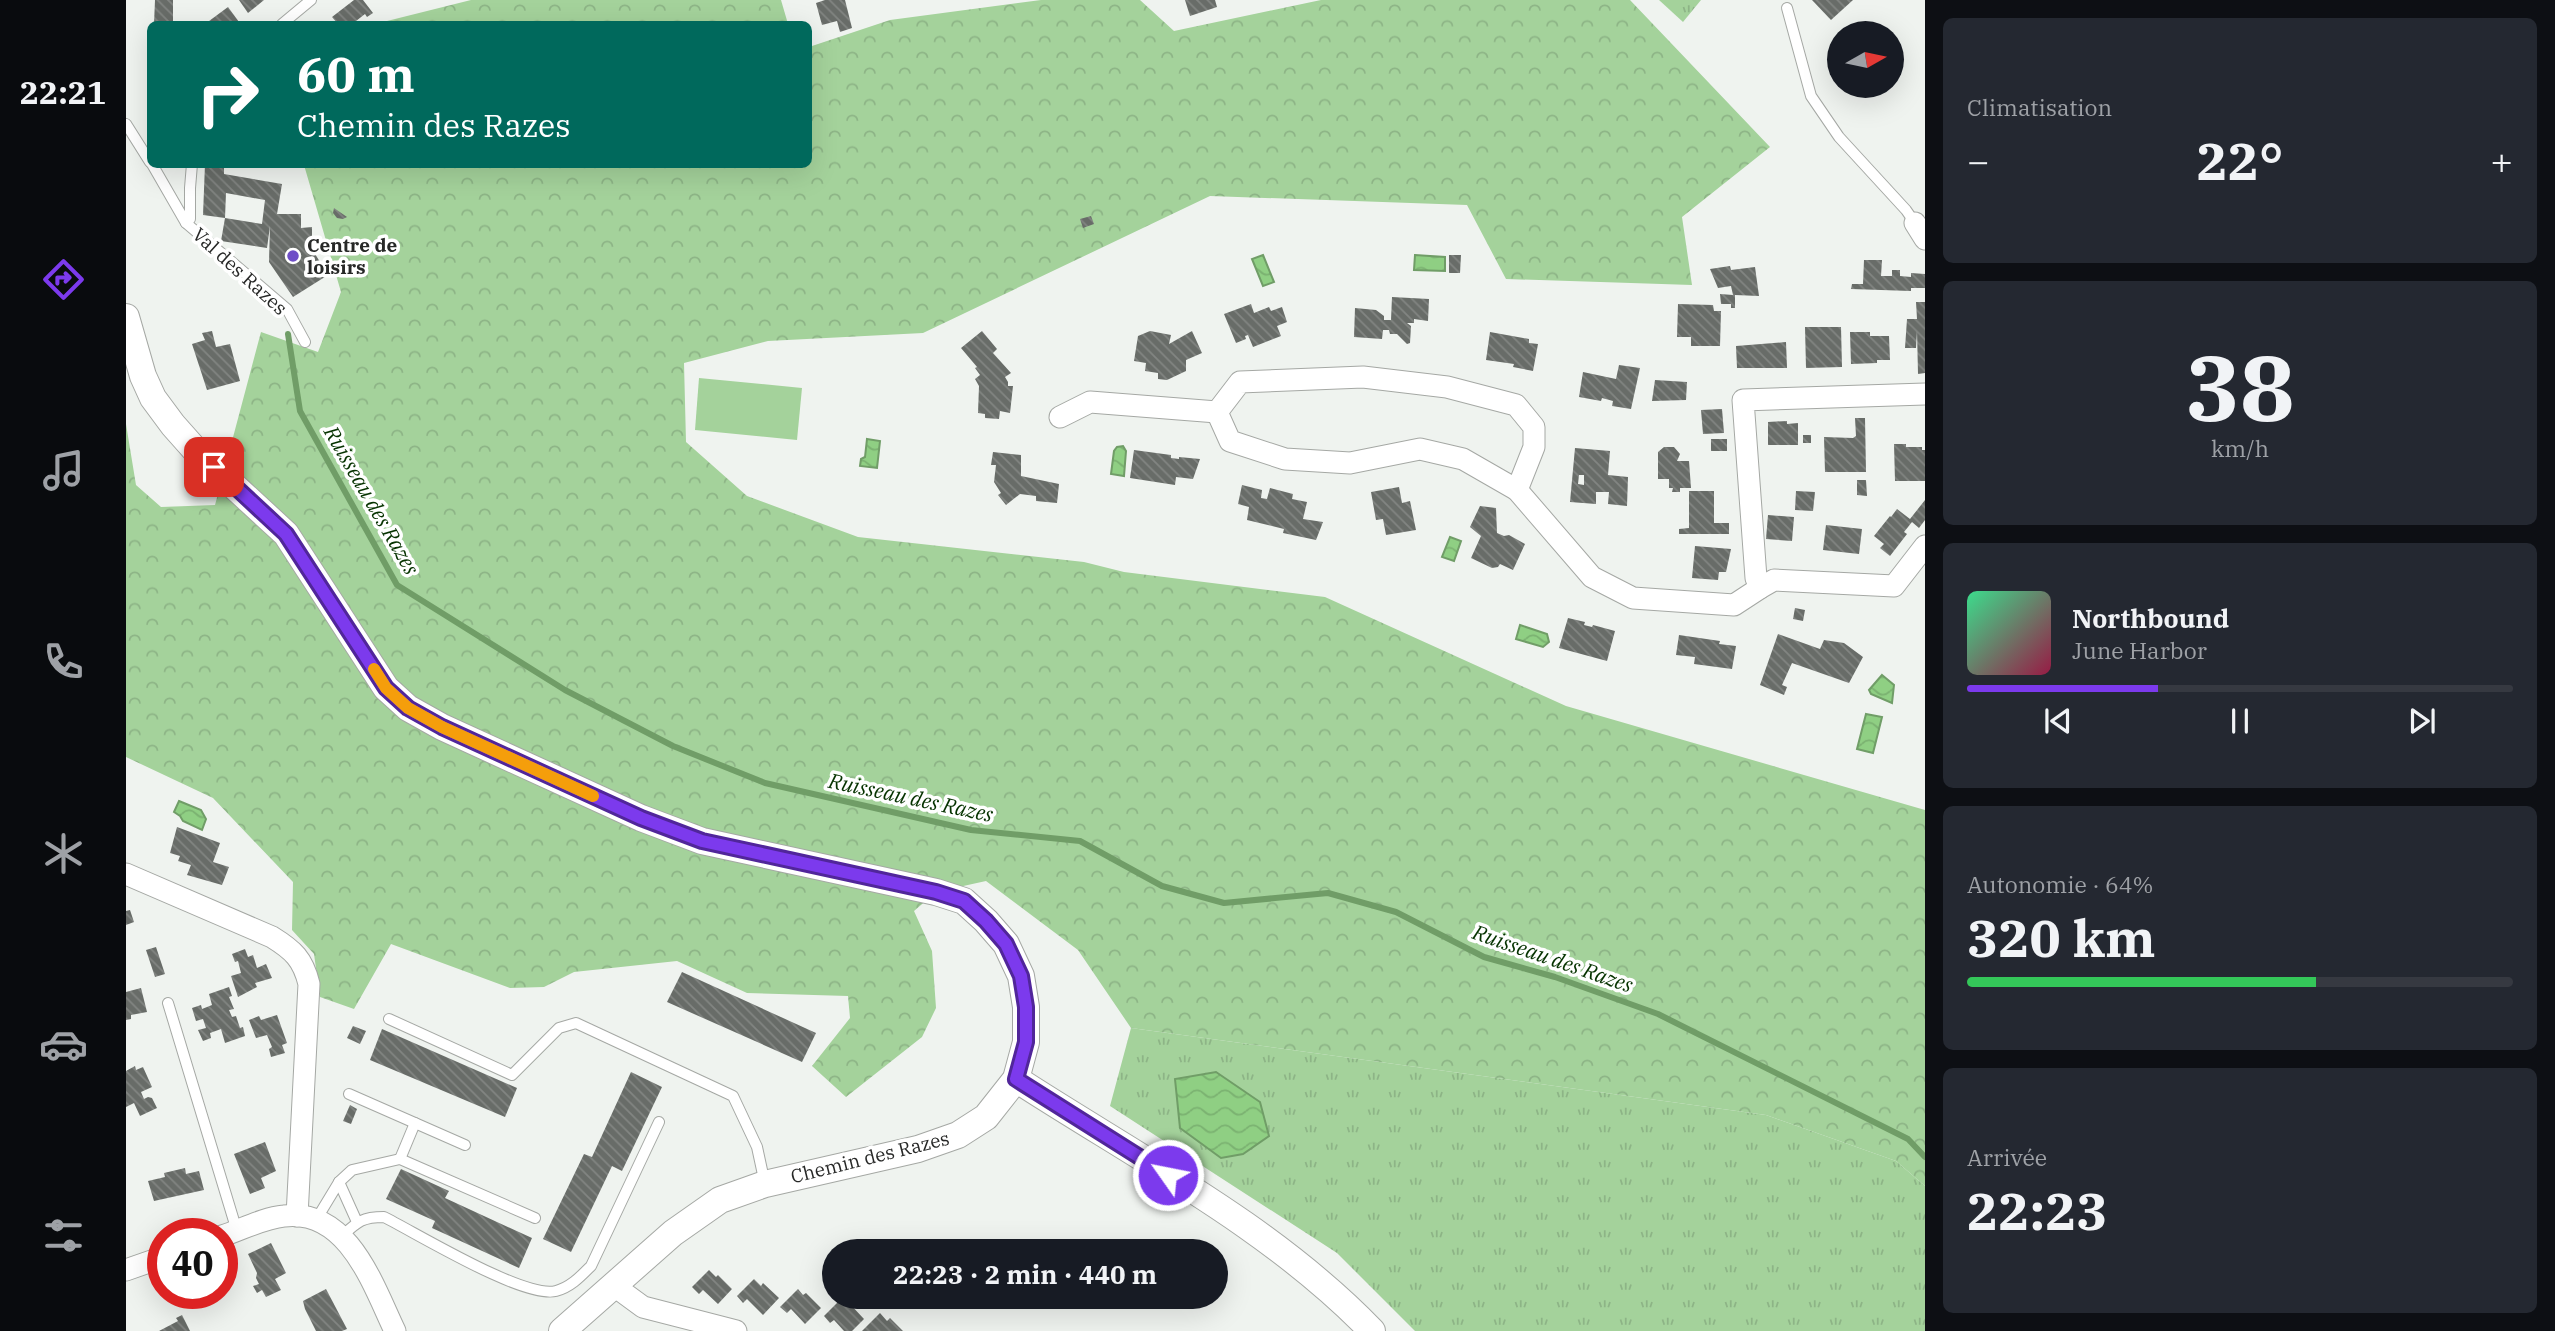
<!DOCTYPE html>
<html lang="fr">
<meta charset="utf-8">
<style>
body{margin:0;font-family:"IBM Plex Serif",serif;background:#242831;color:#f1f3f6;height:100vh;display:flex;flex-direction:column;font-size:26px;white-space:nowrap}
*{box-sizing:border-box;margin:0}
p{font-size:23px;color:#9ea1a6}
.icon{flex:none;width:38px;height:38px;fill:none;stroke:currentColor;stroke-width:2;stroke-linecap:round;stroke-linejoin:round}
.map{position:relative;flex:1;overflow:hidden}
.sheet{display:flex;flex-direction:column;gap:18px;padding:18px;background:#0d0f14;width:630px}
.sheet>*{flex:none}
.hud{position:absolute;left:21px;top:21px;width:665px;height:147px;border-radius:10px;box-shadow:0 7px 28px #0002;background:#00695c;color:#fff;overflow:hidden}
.needle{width:46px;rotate:81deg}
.buttons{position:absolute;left:1701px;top:21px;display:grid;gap:14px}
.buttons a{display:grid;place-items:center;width:77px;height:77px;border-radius:50%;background:#171b24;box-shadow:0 7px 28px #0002;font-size:35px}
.speed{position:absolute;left:21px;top:1218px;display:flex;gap:14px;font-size:35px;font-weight:700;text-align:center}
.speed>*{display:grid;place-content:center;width:91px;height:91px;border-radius:50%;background:#171b24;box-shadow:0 7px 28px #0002;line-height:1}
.speed .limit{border:10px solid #d22;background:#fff;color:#111}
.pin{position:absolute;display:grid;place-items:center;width:60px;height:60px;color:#fff;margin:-30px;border-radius:14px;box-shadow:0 4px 10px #0006}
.me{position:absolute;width:77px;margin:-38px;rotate:303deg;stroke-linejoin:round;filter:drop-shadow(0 0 5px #0008)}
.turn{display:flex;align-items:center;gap:24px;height:147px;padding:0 35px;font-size:32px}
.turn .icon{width:91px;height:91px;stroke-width:2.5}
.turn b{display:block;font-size:49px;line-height:60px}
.big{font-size:52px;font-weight:800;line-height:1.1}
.sheet .widget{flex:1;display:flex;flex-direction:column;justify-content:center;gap:10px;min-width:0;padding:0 24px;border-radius:10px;background:#242831}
.sheet .dial{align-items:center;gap:0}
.dial b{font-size:91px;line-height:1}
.song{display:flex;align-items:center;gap:21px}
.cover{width:84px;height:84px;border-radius:10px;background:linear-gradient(135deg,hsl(150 70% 55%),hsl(340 70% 35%))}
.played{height:7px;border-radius:4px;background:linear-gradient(90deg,#7c3aed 35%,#363941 35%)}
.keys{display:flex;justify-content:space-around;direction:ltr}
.heat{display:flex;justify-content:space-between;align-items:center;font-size:38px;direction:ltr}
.charge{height:10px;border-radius:5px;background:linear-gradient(90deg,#34c759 64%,#363941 0)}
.trip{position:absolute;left:696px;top:1239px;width:406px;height:70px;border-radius:35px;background:#171b24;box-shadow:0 7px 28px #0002;font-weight:800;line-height:70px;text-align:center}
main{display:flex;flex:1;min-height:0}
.tab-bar{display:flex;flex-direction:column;width:126px;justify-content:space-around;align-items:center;background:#090b0e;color:#9ea1a6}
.tab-bar .icon{width:49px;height:49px}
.tab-bar .on{color:#7c3aed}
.tab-bar b{font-size:32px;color:#f1f3f6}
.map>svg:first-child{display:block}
.grass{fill:url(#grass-tufts)}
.forest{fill:url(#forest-crowns)}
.pitch{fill:#a4d29b}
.water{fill:url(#water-waves);stroke:#709d67;stroke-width:2}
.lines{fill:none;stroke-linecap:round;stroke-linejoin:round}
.stream{stroke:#709d67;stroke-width:6}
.building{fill:url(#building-back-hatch);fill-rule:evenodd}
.service-casing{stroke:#a5a8a4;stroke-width:12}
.minor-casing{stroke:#a5a8a4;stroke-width:23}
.tertiary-casing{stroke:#a5a8a4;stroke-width:28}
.service{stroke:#fff;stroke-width:10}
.minor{stroke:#fff;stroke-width:21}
.tertiary{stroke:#fff;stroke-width:26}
.route-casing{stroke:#51269a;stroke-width:18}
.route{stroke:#7c3aed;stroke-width:12}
.slow{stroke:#f59e0b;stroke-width:12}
.poi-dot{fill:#6e4ec7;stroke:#fff;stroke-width:2.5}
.labels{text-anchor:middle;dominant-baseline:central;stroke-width:7;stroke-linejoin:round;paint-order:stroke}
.poi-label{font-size:19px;font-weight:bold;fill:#272827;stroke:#fff;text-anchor:start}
.street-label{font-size:19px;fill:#272827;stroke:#fff}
.water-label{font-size:21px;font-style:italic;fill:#063300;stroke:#fff}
</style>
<main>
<nav class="tab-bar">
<b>22:21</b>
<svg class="icon on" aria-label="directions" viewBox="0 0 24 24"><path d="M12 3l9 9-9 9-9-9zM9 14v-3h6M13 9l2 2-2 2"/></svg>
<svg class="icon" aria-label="music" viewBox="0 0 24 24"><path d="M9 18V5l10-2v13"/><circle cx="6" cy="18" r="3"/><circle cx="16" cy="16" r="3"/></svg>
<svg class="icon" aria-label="phone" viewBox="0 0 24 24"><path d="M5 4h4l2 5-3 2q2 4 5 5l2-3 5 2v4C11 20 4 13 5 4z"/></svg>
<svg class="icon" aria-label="climate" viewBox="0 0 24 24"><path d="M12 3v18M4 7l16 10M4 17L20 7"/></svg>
<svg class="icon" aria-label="car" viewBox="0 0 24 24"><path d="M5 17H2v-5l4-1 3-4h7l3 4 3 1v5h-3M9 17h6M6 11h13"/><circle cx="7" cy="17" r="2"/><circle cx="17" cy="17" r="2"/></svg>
<svg class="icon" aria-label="filters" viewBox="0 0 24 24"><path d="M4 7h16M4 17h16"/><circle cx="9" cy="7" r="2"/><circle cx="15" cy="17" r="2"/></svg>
</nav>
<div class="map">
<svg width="1799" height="1331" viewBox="0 0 1799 1331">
<defs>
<pattern id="grass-tufts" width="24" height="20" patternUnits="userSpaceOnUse" patternTransform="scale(1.75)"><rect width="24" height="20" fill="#a4d29b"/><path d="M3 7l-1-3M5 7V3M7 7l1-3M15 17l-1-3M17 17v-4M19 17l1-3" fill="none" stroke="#8db486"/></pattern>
<pattern id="forest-crowns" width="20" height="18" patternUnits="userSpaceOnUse" patternTransform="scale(1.75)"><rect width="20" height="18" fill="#a4d29b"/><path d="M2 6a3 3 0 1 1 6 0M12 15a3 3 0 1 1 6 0" fill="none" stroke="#8db486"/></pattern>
<pattern id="water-waves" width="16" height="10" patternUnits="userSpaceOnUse" patternTransform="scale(1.75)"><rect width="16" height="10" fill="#8fcf83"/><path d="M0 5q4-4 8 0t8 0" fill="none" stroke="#7bb271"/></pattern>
<pattern id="building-back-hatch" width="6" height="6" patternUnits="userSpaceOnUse" patternTransform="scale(1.75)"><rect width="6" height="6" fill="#686c68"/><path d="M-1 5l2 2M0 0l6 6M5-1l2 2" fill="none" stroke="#828582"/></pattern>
</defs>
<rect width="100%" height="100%" fill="#eff3ef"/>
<g class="grass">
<path d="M1533 0H1575L1557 22Z"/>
<path d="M1005 1028 1640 1115 1770 1161 1799 1186V1331H1289L1211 1253 984 1106Z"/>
</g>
<g class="forest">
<path d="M345 0H655L662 24H249Z"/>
<path d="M915 0H1014L1048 31 1195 0H1504L1644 147 1556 217 1566 285 1380 279 1341 205 1084 196 797 333 642 341 558 363 560 442 621 496 732 537 958 562 998 572 1199 597 1440 706 1799 810V1186L1770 1161 1640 1115 1005 1028 952 950 860 881 810 892 788 911 806 951 810 1008 796 1037 720 1097 686 1066 724 1018 722 996 621 993 551 961 448 972 418 987 384 988 265 944 228 1009 194 997 188 954 166 930 167 882 87 798 0 757V424L10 485 35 507 89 505 135 332 192 352 215 292 178 165 682 164 683 47 764 20Z"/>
</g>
<path class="pitch" d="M573 378 676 388 671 440 569 430Z"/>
<g class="water">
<path d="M1137 255 1148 282 1137 286 1126 259Z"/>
<path d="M1289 255 1319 257V271L1288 270Z"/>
<path d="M741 439 754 441 751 468 734 466 735 459 739 457Z"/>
<path d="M997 446 1000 451 998 476 985 474 988 451 991 447Z"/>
<path d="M1324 537 1335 541 1328 561 1316 557Z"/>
<path d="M1394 625 1421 634 1423 642 1417 647 1390 639Z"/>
<path d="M1756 675 1768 685 1766 703 1745 694 1743 690Z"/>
<path d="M1740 714 1756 717 1747 753 1731 749Z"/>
<path d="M53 801 75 810 80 819 76 830 57 821 54 816 48 812Z"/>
<path d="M1090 1072 1134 1102 1143 1136 1117 1154 1095 1158 1054 1128 1049 1079Z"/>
</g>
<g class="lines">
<path class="stream" d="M162 334 174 411 271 585 439 690 547 746 639 783 845 830 954 841 1036 886 1098 903 1202 893 1270 912 1358 957 1429 977 1532 1014 1782 1139 1799 1157"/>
</g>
<g class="building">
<path d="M29 0H47V24H28Z"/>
<path d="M113 0H138L122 13Z"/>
<path d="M228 0H237L247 13 241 17 239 14 230 21 233 24H212L206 17Z"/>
<path d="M699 0H719L726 28 714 32 711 21 696 25 690 3Z"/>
<path d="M1059 0H1089L1091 7 1064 16Z"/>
<path d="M1686 0H1727L1705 20Z"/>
<path d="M102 7 113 22 109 24H79Z"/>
<path d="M79 164 98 167V174L156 184 151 214H175V228L186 227V249L202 275 167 297 143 262 144 226 141 248 95 241 99 218 77 215ZM100 193 139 200 136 224 99 218Z"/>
<path d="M208 208 221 217 217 219 211 218 207 213Z"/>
<path d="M965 216 968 224 957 228 954 219Z"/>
<path d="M1323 255H1335L1334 273H1323Z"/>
<path d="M1738 260H1756L1755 276H1766V270H1774V276L1785 277V273L1799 274V288H1785V291L1725 289 1726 284H1737Z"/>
<path d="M1604 266 1605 270 1629 267 1633 296 1609 295V308H1605V304H1595L1594 294 1607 295 1605 286 1592 288 1584 269Z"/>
<path d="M1266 297 1303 299 1302 321 1288 319V323H1281L1285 326 1284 343 1281 344 1271 334H1264L1263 330H1257L1256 339 1228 337 1229 308 1250 310 1258 316V320H1265Z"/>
<path d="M1790 302H1799V373L1792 374 1791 331 1790 348H1779L1781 319H1791Z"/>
<path d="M1125 304 1128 313 1143 307 1145 311 1156 307 1161 322 1151 326 1155 336 1127 347 1122 335 1119 336 1120 339 1110 343 1098 314Z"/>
<path d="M1552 304 1587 305 1588 311H1595L1594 346H1565V337H1551Z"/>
<path d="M1679 327H1715L1716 367 1680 368Z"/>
<path d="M86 331 90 347 104 344 114 381 81 390 66 344 79 340 76 333Z"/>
<path d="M856 331 871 349 867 353 885 373 879 377 882 382V386H887L884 413 874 411 873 419 859 418V414L852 413 853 386 849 379 854 375 849 368 851 367 835 348Z"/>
<path d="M1024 331 1045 335 1043 344 1066 331 1076 353 1060 360V371L1041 380 1032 379V373L1019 371 1020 363 1008 361 1012 336Z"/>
<path d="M1364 332 1403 339V343L1412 344 1407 371 1387 367 1388 364 1360 360Z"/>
<path d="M1724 332H1744V336H1763L1764 360H1751V363L1725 364Z"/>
<path d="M1660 342 1661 368H1611L1610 346Z"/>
<path d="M1493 365 1514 368 1505 409 1486 406 1487 401 1476 398 1475 401 1453 397 1457 372 1490 379Z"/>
<path d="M1529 380 1561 382 1560 400 1526 401Z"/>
<path d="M1596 409 1598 433 1577 434 1575 410Z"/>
<path d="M1729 418H1739L1740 472H1699L1698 437 1727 438 1730 436Z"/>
<path d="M1661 421V424L1672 423V445H1642V422Z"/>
<rect x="1677" y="435" width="8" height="8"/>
<rect x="1585" y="439" width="16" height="12"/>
<path d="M1768 444H1780V447H1796V450H1799V481H1769Z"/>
<path d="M1538 447H1548L1554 454 1551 461H1563L1565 488H1554V492H1546L1547 488H1543V479H1532V452Z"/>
<path d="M1449 448 1484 451 1482 475 1502 477 1501 506 1482 504 1483 492H1470V504L1444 502ZM1453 475H1458V485L1452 484Z"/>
<path d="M1008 450 1045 455V458L1053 459V457L1074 459 1067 479 1050 477 1049 485 1004 478Z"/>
<path d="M867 452 895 455V476L933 484 931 503 910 501V496L894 494 880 505 872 495 875 493 868 482 870 465H865Z"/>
<path d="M1731 480H1740L1741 496 1731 495Z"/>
<path d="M1116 485 1136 490 1135 498 1141 499 1144 488 1167 494 1166 499 1181 502 1177 519 1197 522 1190 540 1157 533 1158 529 1121 520 1123 507 1112 504Z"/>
<path d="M1273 487 1276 503 1284 501 1290 530 1260 535 1257 519 1250 520 1245 492Z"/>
<path d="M1563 491H1588V523H1603V534H1553V529L1563 528Z"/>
<path d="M1670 491 1689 492 1687 511 1669 510Z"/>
<path d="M1799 500V520L1793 528 1786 522 1778 532 1781 534 1764 556 1754 548 1758 544 1748 536 1764 516 1765 517 1771 509 1784 519Z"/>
<path d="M1354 506 1370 508 1371 533 1378 536 1383 535 1399 544 1387 570 1374 564 1372 567 1366 568 1345 558 1355 536 1344 527Z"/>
<path d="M1642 515 1668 517 1666 541 1640 539Z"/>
<path d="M1700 525 1736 529 1733 554 1697 550Z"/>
<path d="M1569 546 1605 549 1600 572H1593L1592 580 1566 578Z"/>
<path d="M1669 608 1679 610 1677 621 1667 619Z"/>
<path d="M1442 618 1459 622 1458 625 1466 627 1467 625 1489 631 1481 661 1433 648Z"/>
<path d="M1652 634 1694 649 1698 640 1718 643 1737 657 1723 683 1666 663 1656 685 1661 687 1658 695 1634 685Z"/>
<path d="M1553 635 1594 641 1593 644 1610 646 1606 669 1568 664 1569 657 1550 655Z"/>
<path d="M51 827 94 843 87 862 103 867 96 885 61 875 65 865 52 861 54 856 44 853Z"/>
<path d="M4 910 8 922 0 925V911Z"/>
<path d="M30 947 39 974 29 977 20 950Z"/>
<path d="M119 949 122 957 127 955 131 968 140 964 146 978 129 983 131 987 112 997 105 976 115 973 112 961 109 962 106 954Z"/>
<path d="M556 972 690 1033 676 1062 541 1002Z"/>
<path d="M103 987 106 996 103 997 108 1009 103 1010 106 1017 110 1016 114 1028 117 1027 119 1036 99 1043 95 1029 84 1033 85 1038 77 1041 72 1030 80 1028 77 1019 70 1021 66 1008 75 1005 76 1009 86 1005 83 994Z"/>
<path d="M15 988 21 1012 5 1015V1019L0 1020V992Z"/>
<path d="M151 1015 161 1043 156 1045 159 1053 145 1057 143 1049 146 1047 141 1035 130 1038 123 1020 133 1016 135 1020Z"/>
<path d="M227 1026 240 1031 234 1044 221 1038Z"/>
<path d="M256 1029 391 1088 379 1117 244 1060Z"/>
<path d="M9 1066 10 1070 17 1067 26 1087 15 1092 18 1099 22 1097 26 1098 31 1108 14 1116 8 1103 0 1107V1071Z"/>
<path d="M505 1072 536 1087 496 1171 486 1166 445 1252 417 1239 458 1154 466 1157Z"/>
<path d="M224 1105 231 1109 225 1124 217 1121Z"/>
<path d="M139 1142 150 1171 135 1178 139 1188 124 1194 108 1154Z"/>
<path d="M59 1168 60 1174 73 1171 78 1190 28 1201 22 1181 39 1177 38 1173Z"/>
<path d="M275 1169 323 1191 319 1198 406 1238 393 1268 306 1228 309 1221 260 1199Z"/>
<path d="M145 1243 160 1273 149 1279 155 1290 140 1297 136 1290 131 1293 127 1286 133 1284 130 1278 131 1273 122 1254Z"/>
<path d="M583 1270 590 1277 592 1275 606 1289 592 1304 577 1290 573 1294 566 1287Z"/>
<path d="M628 1279 635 1286 637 1283 653 1298 637 1315 621 1299 617 1303 611 1296Z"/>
<path d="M200 1289 221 1329 216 1331H190L179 1309 177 1301Z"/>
<path d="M672 1289 677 1295 680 1293 695 1308 679 1324 665 1309 661 1313 654 1307Z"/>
<path d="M714 1300 720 1306 723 1303 738 1319 726 1331H718L708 1320 704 1323 698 1316Z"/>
<path d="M754 1313 761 1321 764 1318 777 1331H736Z"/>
<path d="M56 1315 64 1331H33L52 1321 50 1318Z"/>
</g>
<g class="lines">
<defs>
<g id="service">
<path d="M1661 8 1685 96 1713 137 1780 210 1789 223"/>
<path d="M156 24 185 0"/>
<path d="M0 124 24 162"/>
<path d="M26 164 60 223 161 309 179 342"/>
<path d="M60 223 64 219V188L66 164"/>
<path d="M42 1003 111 1231"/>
<path d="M263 1019 386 1075 433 1028 450 1023 607 1096 631 1147 639 1184"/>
<path d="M223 1094 339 1145"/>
<path d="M274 1159 289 1123"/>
<path d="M213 1182 231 1222"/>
<path d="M190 1220 213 1182 226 1170 274 1159 409 1218"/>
<path d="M216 1236C232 1221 237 1217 258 1217 292 1234 398 1299 430 1291 445 1287 455 1276 465 1266L533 1122"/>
</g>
<g id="minor">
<path d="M1789 223 1799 239"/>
<path d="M1237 377 1321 387 1390 405 1408 427V447L1391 490 1337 459 1294 449 1224 463 1159 459 1104 441 1091 412 1114 382Z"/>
<path d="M1799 394 1617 400 1630 578 1634 588 1648 580 1768 586 1799 546"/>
<path d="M934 417 964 402 1091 412"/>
<path d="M1391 490 1466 577 1507 598 1608 605 1634 588"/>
<path d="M0 874 146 937C167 950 177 959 183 984L171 1216"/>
<path d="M96 1236C115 1230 137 1218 158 1216 222 1208 247 1285 269 1331"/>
<path d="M0 1270 37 1257"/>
<path d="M487 1285 517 1307 610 1331"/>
</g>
<g id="tertiary">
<path d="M0 317 17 376 27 398 47 425 71 452 160 534 260 688 282 708 316 727 515 818 576 841 810 892 838 901 860 921 880 944 895 976 900 1007V1042L890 1079 860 1117 832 1135 792 1149 639 1184 594 1200 547 1233 436 1331"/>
<path d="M890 1079C1010 1157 1146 1227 1246 1331"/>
</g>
</defs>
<use href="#service" class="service-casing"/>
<use href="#minor" class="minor-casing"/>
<use href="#tertiary" class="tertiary-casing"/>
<use href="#service" class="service"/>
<use href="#minor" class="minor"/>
<use href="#tertiary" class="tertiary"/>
</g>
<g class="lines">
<defs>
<path id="route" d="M88 467 160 534 260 688 282 708 316 727 515 818 576 841 810 892 838 901 860 921 880 944 895 976 900 1007V1042L890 1079 1042 1175"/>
</defs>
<use href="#route" class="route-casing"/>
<use href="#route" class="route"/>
<path class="slow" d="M248 669 260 688 282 708 316 727 467 796"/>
</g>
<circle class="poi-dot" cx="167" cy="256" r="7"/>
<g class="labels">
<g class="poi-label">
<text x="181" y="245">Centre de<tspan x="181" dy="22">loisirs</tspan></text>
</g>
<g class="street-label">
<text transform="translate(114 271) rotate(42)">Val des Razes</text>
<text transform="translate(744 1157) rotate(-14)">Chemin des Razes</text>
</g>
<g class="water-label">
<text transform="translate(246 500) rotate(60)">Ruisseau des Razes</text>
<text transform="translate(785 797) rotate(12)">Ruisseau des Razes</text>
<text transform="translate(1427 958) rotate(19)">Ruisseau des Razes</text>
</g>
</g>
</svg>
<div class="buttons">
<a><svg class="needle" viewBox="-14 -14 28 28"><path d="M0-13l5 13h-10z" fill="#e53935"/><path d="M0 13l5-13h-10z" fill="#9ea1a6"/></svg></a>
</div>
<div class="speed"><div class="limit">40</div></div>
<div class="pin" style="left:88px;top:467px;background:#d93025"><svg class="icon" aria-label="arrive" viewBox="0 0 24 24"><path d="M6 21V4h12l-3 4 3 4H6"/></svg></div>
<svg class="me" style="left:1042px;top:1175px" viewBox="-20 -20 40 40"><circle r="17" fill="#7c3aed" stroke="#fff" stroke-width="3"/><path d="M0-11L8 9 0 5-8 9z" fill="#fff"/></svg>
<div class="trip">22:23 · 2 min · 440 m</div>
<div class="hud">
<div class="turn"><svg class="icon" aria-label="right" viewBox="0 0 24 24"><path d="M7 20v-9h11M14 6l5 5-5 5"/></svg><div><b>60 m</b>Chemin des Razes</div></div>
</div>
</div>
<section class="sheet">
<div class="widget"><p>Climatisation</p>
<div class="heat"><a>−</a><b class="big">22°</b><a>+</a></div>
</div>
<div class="widget dial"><b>38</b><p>km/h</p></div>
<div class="widget">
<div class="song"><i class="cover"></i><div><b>Northbound</b><p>June Harbor</p></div></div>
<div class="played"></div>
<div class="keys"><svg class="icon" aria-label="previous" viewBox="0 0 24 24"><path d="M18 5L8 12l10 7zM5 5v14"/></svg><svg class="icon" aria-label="pause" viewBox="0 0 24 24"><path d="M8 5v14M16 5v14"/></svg><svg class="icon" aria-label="next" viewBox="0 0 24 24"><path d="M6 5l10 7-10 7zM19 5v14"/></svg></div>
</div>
<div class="widget"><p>Autonomie · 64%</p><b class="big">320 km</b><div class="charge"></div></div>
<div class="widget"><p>Arrivée</p><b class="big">22:23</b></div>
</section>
</main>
